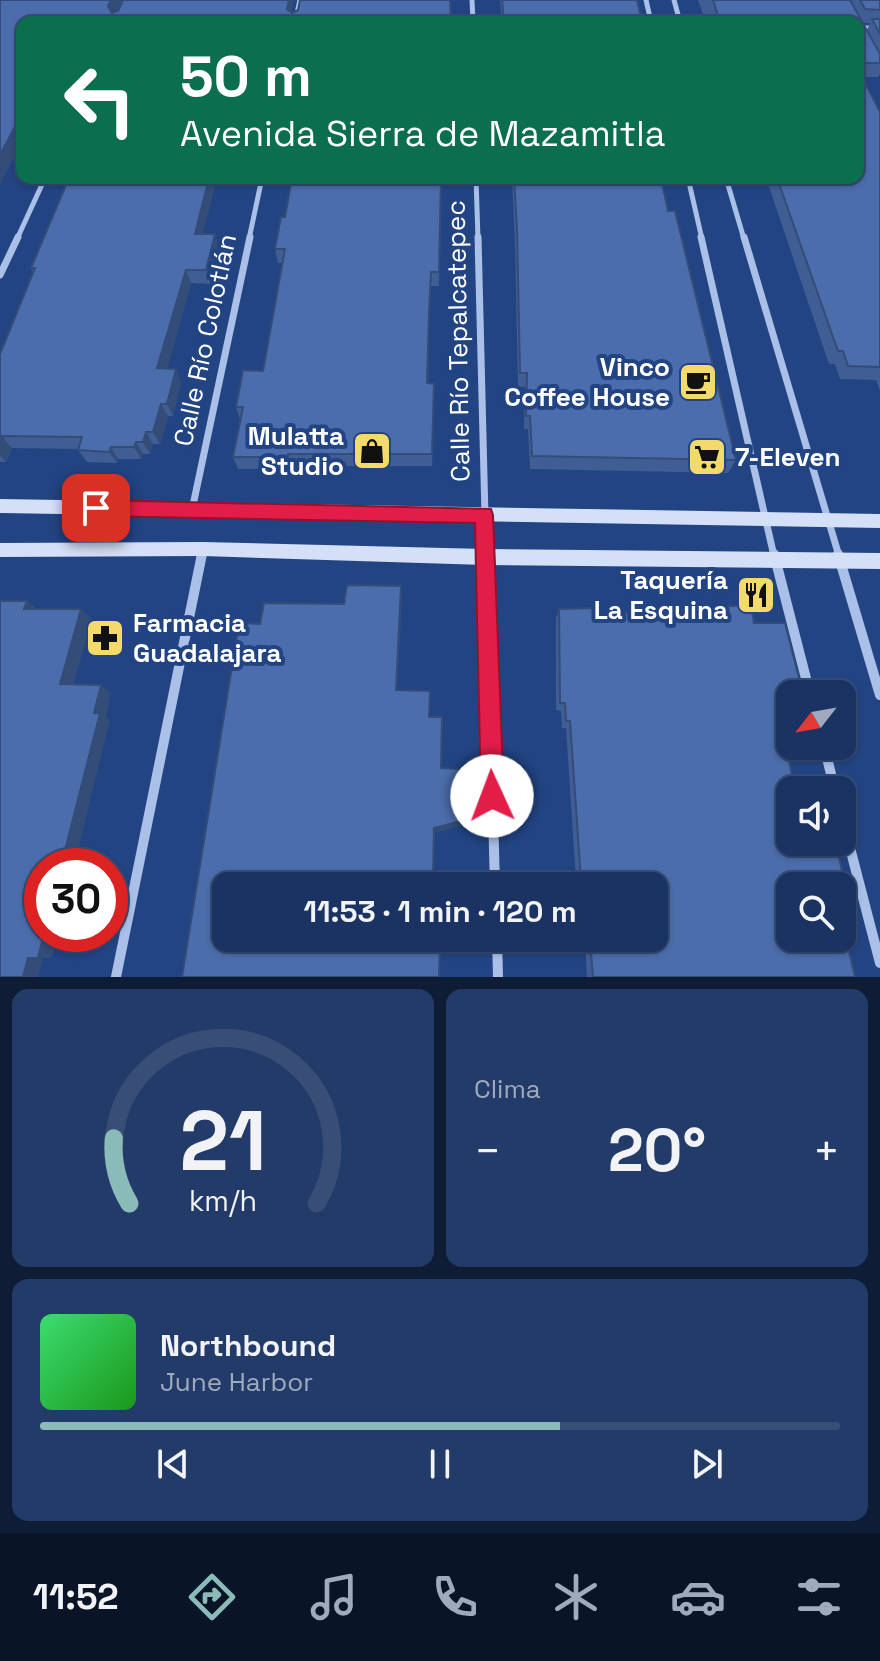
<!DOCTYPE html>
<html lang="es">
<meta charset="utf-8">
<style>
body{margin:0;font-family:"Space Grotesk",sans-serif;background:#233b68;color:#f1f3f6;height:100vh;display:flex;flex-direction:column;font-size:30px;white-space:nowrap}
*{box-sizing:border-box;margin:0}
p{font-size:26px;color:#9faabe}
.icon{flex:none;width:44px;height:44px;fill:none;stroke:currentColor;stroke-width:2;stroke-linecap:round;stroke-linejoin:round}
.map{position:relative;height:977px;overflow:hidden}
.details{display:flex;flex-direction:column;gap:12px;padding:12px;background:#0e1c36;flex:1}
.details>*{flex:none}
.banner{position:absolute;left:16px;top:16px;width:848px;height:168px;border-radius:16px;box-shadow:0 2px 6px #0004,0 0 0 2px #384e77;background:#0b6e4f;color:#fff;overflow:hidden}
.needle{width:52px;rotate:239deg}
.controls{position:absolute;left:776px;top:680px;display:grid;gap:16px}
.controls a{display:grid;place-items:center;width:80px;height:80px;border-radius:16px;background:#1a3362;box-shadow:0 2px 6px #0004,0 0 0 2px #384e77;font-size:40px}
.speed{position:absolute;left:24px;top:848px;display:flex;gap:16px;font-size:40px;font-weight:700;text-align:center}
.speed>*{display:grid;place-content:center;width:104px;height:104px;border-radius:50%;background:#1a3362;box-shadow:0 2px 6px #0004,0 0 0 2px #384e77;line-height:1}
.speed .limit{border:12px solid #d22;background:#fff;color:#111}
.pin{position:absolute;display:grid;place-items:center;width:68px;height:68px;color:#fff;margin:-34px;border-radius:16px;box-shadow:0 4px 12px #0006}
.me{position:absolute;width:88px;margin:-44px;rotate:358deg;stroke-linejoin:round;filter:drop-shadow(0 0 6px #0008)}
.turn{display:flex;align-items:center;gap:28px;height:168px;padding:0 32px;font-size:36px}
.turn .icon{width:104px;height:104px;stroke-width:2.5}
.turn b{display:block;font-size:56px;line-height:68px}
.big{font-size:60px;font-weight:700;line-height:1.1}
.details .card{flex:1;display:flex;flex-direction:column;justify-content:center;gap:12px;min-width:0;padding:0 28px;border-radius:16px;background:#233b68}
.details .dial{align-items:center;gap:0}
.dial svg{height:208px;overflow:visible;fill:none;stroke:#384e77;stroke-width:7;stroke-linecap:round;text-anchor:middle}
.dial text{fill:#f1f3f6;stroke:none}
.song{display:flex;align-items:center;gap:24px}
.cover{width:96px;height:96px;border-radius:12px;background:linear-gradient(135deg,hsl(140 70% 55%),hsl(120 70% 35%))}
.played{height:8px;border-radius:4px;background:linear-gradient(90deg,#8bbbb9 65%,#384e77 65%)}
.keys{display:flex;justify-content:space-around;direction:ltr}
.heat{display:flex;justify-content:space-between;align-items:center;font-size:44px;direction:ltr}
.details .tiles{flex:1;display:grid;gap:12px;grid-template-columns:1fr 1fr}
.card:last-child{grid-column:span 2}
.trip{position:absolute;left:212px;top:872px;width:456px;height:80px;border-radius:16px;background:#1a3362;box-shadow:0 2px 6px #0004,0 0 0 2px #384e77;font-weight:700;line-height:80px;text-align:center}
.dock{display:flex;height:128px;justify-content:space-around;align-items:center;background:#0a1427;color:#9faabe}
.dock .icon{width:56px;height:56px}
.dock .current{color:#8bbbb9}
.dock b{font-size:36px;color:#f1f3f6}
.map>svg:first-child{display:block}
.lines{fill:none;stroke-linecap:round;stroke-linejoin:round}
.street-far2{stroke:#aac0e8;stroke-width:5}
.street-far1{stroke:#aac0e8;stroke-width:7}
.street{stroke:#aac0e8;stroke-width:10}
.secondary{fill:#d4e0f7;fill-rule:evenodd}
.wall{fill:#405e93;fill-rule:evenodd}
.shaded-wall{fill:#344c78}
.building{fill:#4b6dab;stroke:#344c78;stroke-width:2}
.route{fill:#e11d48;stroke:#92132f;stroke-width:2}
.labels{text-anchor:middle;dominant-baseline:central;stroke-width:8;stroke-linejoin:round;paint-order:stroke}
.street-label{font-size:26px;fill:#fff;stroke:#224483}
.poi-label{font-size:26px;font-weight:bold;fill:#fff;stroke:#224483;text-anchor:end}
</style>
<div class="map">
<svg width="880" height="977" viewBox="0 0 880 977">
<rect width="100%" height="100%" fill="#224483"/>
<g class="lines">
<g class="street-far2">
<path d="M472 0 473 22"/>
<path d="M646 0 651 22"/>
<path d="M674 0 680 22"/>
<path d="M295 22 300 0"/>
<path d="M858 28H880"/>
<path d="M476 178 478 239"/>
<path d="M688 178 702 239"/>
<path d="M726 178 744 239"/>
<path d="M17 239 45 178"/>
<path d="M249 239 262 178"/>
</g>
<g class="street-far1">
<path d="M478 237 486 556"/>
<path d="M701 237 774 556"/>
<path d="M744 237 839 556"/>
<path d="M0 275 18 237"/>
<path d="M192 510 250 237"/>
<path d="M202 556 203 549"/>
</g>
<g class="street">
<path d="M486 554 495 886"/>
<path d="M774 554 810 694"/>
<path d="M838 554 880 695"/>
<path d="M824 746 835 790"/>
<path d="M842 817 880 963"/>
<path d="M497 938 498 977"/>
<path d="M116 977 202 554"/>
</g>
<g class="secondary">
<path d="M0 499 880 514V528L0 513Z"/>
<path d="M203 542 485 549 880 553V569L485 565 203 556 0 557V543Z"/>
</g>
</g>
<g class="wall">
<path d="M500 0H637L642 22H502Z"/>
<path d="M698 0H880V74L878 77H862L880 112V391L876 380 840 379 835 364H829L766 178H858V22H711L709 14H703ZM863 23H870L867 30Z"/>
<path d="M69 178H225L224 183H216L202 234 219 248 211 284 191 283 167 369 181 382 173 416H168L160 444H153L150 454H143L141 459H118L117 463 87 462 78 450 79 449 12 448 6 462H0V354L33 272 31 268Z"/>
<path d="M441 178 439 286H431L429 326 428 383 434 384 432 466H292L291 469H238L233 457 240 419 236 407 263 371 282 263H278L275 249 285 217Z"/>
<path d="M512 178H661L668 211 736 460 728 473 530 469 528 429H524L525 387H518L515 244Z"/>
<path d="M683 606 743 611 754 623 790 694V746L794 747 787 751 790 842 846 886H790L837 946 855 977H587L585 941H575V938H654V886H571V883L576 880 566 728H562L561 711 556 710V618L559 609 596 613H656L659 610H680Z"/>
</g>
<g class="shaded-wall">
<path d="M111 0H122L113 20 108 6Z"/>
<path d="M289 0H294L290 22 287 9Z"/>
<path d="M21 115 22 118V141L0 185V155Z"/>
<path d="M209 178H215L216 183 201 240 195 234Z"/>
<path d="M215 234 219 248 211 284 206 270Z"/>
<path d="M186 270 191 283 164 381 157 368Z"/>
<path d="M176 369 181 382 173 416 167 404Z"/>
<path d="M161 404 168 416 160 444 153 432Z"/>
<path d="M146 432 153 444 150 454 143 442Z"/>
<path d="M2 436 12 448 6 462 0 455V440Z"/>
<path d="M136 442 143 454 141 459 134 447Z"/>
<path d="M111 447 118 459 117 463 109 452Z"/>
<path d="M401 586 402 596 397 698 396 690Z"/>
<path d="M27 601 39 611 24 609Z"/>
<path d="M81 609 92 619 71 692 60 684Z"/>
<path d="M101 685 111 693 106 717 110 720 74 866H61Z"/>
<path d="M465 820 464 825 434 833V828Z"/>
<path d="M44 934H58L52 958H43L38 977H23L28 958Z"/>
</g>
<g class="building">
<path d="M0 0H111L108 6 112 13 118 11 123 0H289L287 9 292 13 298 10 300 0H450L451 22H22V115H21L0 155Z"/>
<path d="M502 0H637L642 22H504Z"/>
<path d="M713 0H850L880 54V63H858V22H720Z"/>
<path d="M860 0H880V10L865 9Z"/>
<path d="M872 19H880V34Z"/>
<path d="M858 69 880 112V367L848 366 843 351H838L777 178H858Z"/>
<path d="M69 178H209L195 234H215L206 270H186L157 368 176 369 167 404H161L153 432H146L143 442H136L134 447H111L109 452 78 450 82 437 2 436 0 440V354L35 268H31Z"/>
<path d="M292 178H441L439 272H431L429 313 427 383 434 384 432 454H288V457H233L243 407H236L243 370 263 371 285 249H275L281 217H285Z"/>
<path d="M514 178H661L668 211H675L736 460 532 456 530 416H526L527 373H520L517 229Z"/>
<path d="M347 585 401 586 396 690 430 691 429 717H442L441 768 461 769V792L466 791 465 820 434 828 433 878H440V886H226V938H440L439 977H182L239 623 260 624 264 603 344 604Z"/>
<path d="M0 601H27L24 609H81L60 684 101 685 94 713H100L61 866H42V934H44L38 958H28L23 977H0Z"/>
<path d="M683 606H742L743 611H752L754 623H785L803 694H790V746L794 747 786 746 795 790H790V842H835L846 886H790V938H835L837 946 848 947 855 977H593L590 941H580V938H654V886H576V880H581L570 721H566L565 703H560L559 609 596 608V613H659V610H684Z"/>
</g>
<path class="route" d="M96 500 491 509 493 515 504 796 500 804 492 808 484 804 481 796 475 523 96 516 89 514 87 508 89 503Z"/>
<defs>
<symbol id="cafe-square" viewBox="-11 -11 22 22"><rect x="-9" y="-9" width="18" height="18" rx="4" fill="#f4d96c" stroke="#224483"/><path d="M-5.5-4.5H6V0H3Q3 3.5 0 3.5H-2.5Q-5.5 3.5-5.5 0ZM3-3.2v2h1.7v-2ZM-6 4.5H4V6H-6Z" fill="#111"/></symbol>
<symbol id="shop-square" viewBox="-11 -11 22 22"><rect x="-9" y="-9" width="18" height="18" rx="4" fill="#f4d96c" stroke="#224483"/><path d="M-5-2.5h2.3a2.7 3.5 0 0 1 5.4 0H5L5.5 6h-11ZM-1.5-2.5h3a1.5 2.3 0 0 0-3 0Z" fill="#111"/></symbol>
<symbol id="supermarket-square" viewBox="-11 -11 22 22"><rect x="-9" y="-9" width="18" height="18" rx="4" fill="#f4d96c" stroke="#224483"/><path d="M-6-5.5h2.5l.6 2H6L4.5 2H-2.5L-4.4-4H-6ZM-1.5 3.2a1.3 1.3 0 1 0 .1 0ZM3 3.2a1.3 1.3 0 1 0 .1 0Z" fill="#111"/></symbol>
<symbol id="restaurant-square" viewBox="-11 -11 22 22"><rect x="-9" y="-9" width="18" height="18" rx="4" fill="#f4d96c" stroke="#224483"/><path d="M-5-6h1v4h1v-4h1v4h1v-4h1v5L-1.5 .5V6h-2V.5L-5-1ZM5-6V6H3V1.5H1.5Q1.5-4 5-6Z" fill="#111"/></symbol>
<symbol id="pharmacy-square" viewBox="-11 -11 22 22"><rect x="-9" y="-9" width="18" height="18" rx="4" fill="#f4d96c" stroke="#224483"/><path d="M-2-6h4v4h4v4h-4v4h-4v-4h-4v-4h4Z" fill="#111"/></symbol>
</defs>
<g fill-rule="evenodd">
<use href="#cafe-square" x="676" y="360" width="44" height="44"/>
<use href="#shop-square" x="350" y="429" width="44" height="44"/>
<use href="#supermarket-square" x="685" y="435" width="44" height="44"/>
<use href="#restaurant-square" x="734" y="573" width="44" height="44"/>
<use href="#pharmacy-square" x="83" y="616" width="44" height="44"/>
</g>
<g class="labels">
<g class="street-label">
<text transform="translate(205 340) rotate(-78)">Calle Río Colotlán</text>
<text transform="translate(458 341) rotate(-91)">Calle Río Tepalcatepec</text>
</g>
<g class="poi-label">
<text x="670" y="367">Vinco<tspan x="670" dy="30">Coffee House</tspan></text>
<text x="344" y="436">Mulatta<tspan x="344" dy="30">Studio</tspan></text>
<text x="735" y="457" text-anchor="start">7-Eleven</text>
<text x="728" y="580">Taquería<tspan x="728" dy="30">La Esquina</tspan></text>
<text x="133" y="623" text-anchor="start">Farmacia<tspan x="133" dy="30">Guadalajara</tspan></text>
</g>
</g>
</svg>
<div class="controls">
<a><svg class="needle" viewBox="-14 -14 28 28"><path d="M0-13l5 13h-10z" fill="#e53935"/><path d="M0 13l5-13h-10z" fill="#9faabe"/></svg></a>
<a><svg class="icon" aria-label="sound" viewBox="0 0 24 24"><path d="M4 9h4l5-4v14l-5-4H4zM17 9q2 3 0 6"/></svg></a>
<a><svg class="icon" aria-label="search" viewBox="0 0 24 24"><circle cx="10" cy="10" r="6"/><path d="M15 15l6 6"/></svg></a>
</div>
<div class="speed"><div class="limit">30</div></div>
<div class="pin" style="left:96px;top:508px;background:#d93025"><svg class="icon" aria-label="arrive" viewBox="0 0 24 24"><path d="M6 21V4h12l-3 4 3 4H6"/></svg></div>
<svg class="me" style="left:492px;top:796px" viewBox="-20 -20 40 40"><circle r="19" fill="#fff"/><path d="M0-13L10 11 0 6-10 11z" fill="#e11d48"/></svg>
<div class="trip">11:53 · 1 min · 120 m</div>
<div class="banner">
<div class="turn"><svg class="icon" aria-label="left" viewBox="0 0 24 24"><path d="M17 20v-9H6M10 6l-5 5 5 5"/></svg><div><b>50 m</b>Avenida Sierra de Mazamitla</div></div>
</div>
</div>
<section class="details">
<div class="tiles">
<div class="card dial"><svg viewBox="0 0 100 80">
<path d="M14 69A42 42 0 1 1 86 69"/>
<path d="M14 69A42 42 0 0 1 8 44" stroke="#8bbbb9"/>
<text x="50" y="56" font-size="32" font-weight="700">21</text>
<text x="50" y="72" font-size="11">km/h</text>
</svg></div>
<div class="card"><p>Clima</p>
<div class="heat"><a>−</a><b class="big">20°</b><a>+</a></div>
</div>
<div class="card">
<div class="song"><i class="cover"></i><div><b>Northbound</b><p>June Harbor</p></div></div>
<div class="played"></div>
<div class="keys"><svg class="icon" aria-label="previous" viewBox="0 0 24 24"><path d="M18 5L8 12l10 7zM5 5v14"/></svg><svg class="icon" aria-label="pause" viewBox="0 0 24 24"><path d="M8 5v14M16 5v14"/></svg><svg class="icon" aria-label="next" viewBox="0 0 24 24"><path d="M6 5l10 7-10 7zM19 5v14"/></svg></div>
</div>
</div>
</section>
<nav class="dock">
<b>11:52</b>
<svg class="icon current" aria-label="directions" viewBox="0 0 24 24"><path d="M12 3l9 9-9 9-9-9zM9 14v-3h6M13 9l2 2-2 2"/></svg>
<svg class="icon" aria-label="music" viewBox="0 0 24 24"><path d="M9 18V5l10-2v13"/><circle cx="6" cy="18" r="3"/><circle cx="16" cy="16" r="3"/></svg>
<svg class="icon" aria-label="phone" viewBox="0 0 24 24"><path d="M5 4h4l2 5-3 2q2 4 5 5l2-3 5 2v4C11 20 4 13 5 4z"/></svg>
<svg class="icon" aria-label="climate" viewBox="0 0 24 24"><path d="M12 3v18M4 7l16 10M4 17L20 7"/></svg>
<svg class="icon" aria-label="car" viewBox="0 0 24 24"><path d="M5 17H2v-5l4-1 3-4h7l3 4 3 1v5h-3M9 17h6M6 11h13"/><circle cx="7" cy="17" r="2"/><circle cx="17" cy="17" r="2"/></svg>
<svg class="icon" aria-label="filters" viewBox="0 0 24 24"><path d="M4 7h16M4 17h16"/><circle cx="9" cy="7" r="2"/><circle cx="15" cy="17" r="2"/></svg>
</nav>
